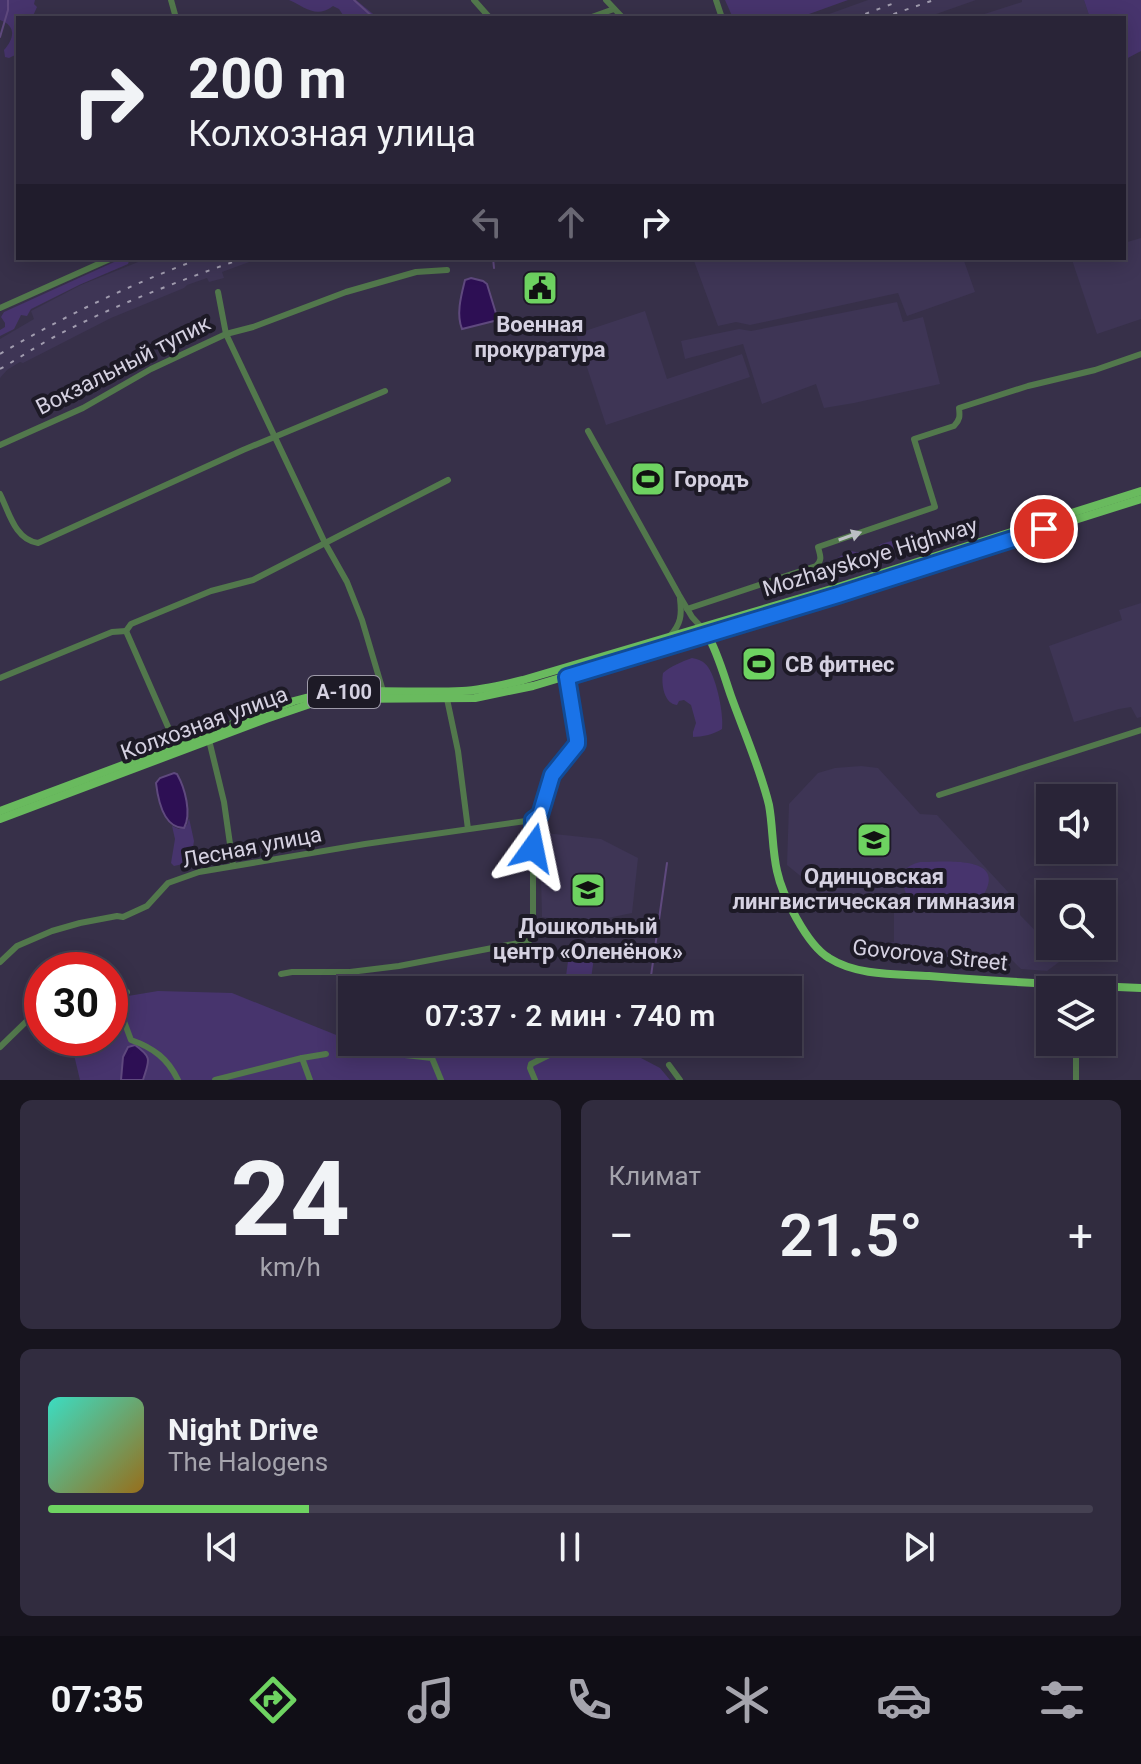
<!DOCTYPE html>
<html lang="ru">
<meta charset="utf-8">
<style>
body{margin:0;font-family:Roboto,sans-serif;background:#312c3f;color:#f1f3f6;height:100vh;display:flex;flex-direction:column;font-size:30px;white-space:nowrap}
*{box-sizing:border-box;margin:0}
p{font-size:26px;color:#a5a4ad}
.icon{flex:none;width:44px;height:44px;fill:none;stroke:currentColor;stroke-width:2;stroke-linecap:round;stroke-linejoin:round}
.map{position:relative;height:1080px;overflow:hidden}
.panel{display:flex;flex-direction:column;gap:20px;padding:20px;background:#17141e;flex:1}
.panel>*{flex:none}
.top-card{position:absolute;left:16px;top:16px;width:1110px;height:244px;border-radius:0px;box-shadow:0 4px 20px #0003,0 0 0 2px #454152;background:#292437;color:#f1f3f6;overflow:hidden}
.controls{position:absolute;left:1036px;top:784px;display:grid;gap:16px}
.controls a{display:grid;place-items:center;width:80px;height:80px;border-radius:0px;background:#292437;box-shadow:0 4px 20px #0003,0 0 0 2px #454152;font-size:40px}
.speed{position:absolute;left:24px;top:952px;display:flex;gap:16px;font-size:40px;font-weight:700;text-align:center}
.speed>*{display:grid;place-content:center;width:104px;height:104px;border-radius:50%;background:#292437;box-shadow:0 4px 20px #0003,0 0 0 2px #454152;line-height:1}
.speed .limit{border:12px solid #d22;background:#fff;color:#111}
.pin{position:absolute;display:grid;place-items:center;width:68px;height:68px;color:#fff;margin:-34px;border:4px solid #fff;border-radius:50%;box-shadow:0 2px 8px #0007}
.me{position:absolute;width:88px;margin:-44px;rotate:12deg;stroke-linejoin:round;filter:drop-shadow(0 0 6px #0008)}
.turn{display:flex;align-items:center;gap:28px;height:168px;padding:0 40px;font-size:36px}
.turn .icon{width:104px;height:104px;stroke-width:2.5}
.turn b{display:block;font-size:56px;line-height:68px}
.lanes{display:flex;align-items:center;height:76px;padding:0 40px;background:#0003;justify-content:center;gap:40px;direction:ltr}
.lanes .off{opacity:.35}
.big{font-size:60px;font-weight:600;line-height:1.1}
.panel .widget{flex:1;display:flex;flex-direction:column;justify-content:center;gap:12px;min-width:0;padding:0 28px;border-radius:12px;background:#312c3f}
.panel .dial{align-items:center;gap:0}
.dial b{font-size:104px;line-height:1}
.song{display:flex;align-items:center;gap:24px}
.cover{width:96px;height:96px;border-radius:12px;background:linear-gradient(135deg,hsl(170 70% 55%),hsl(40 70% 35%))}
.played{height:8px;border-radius:4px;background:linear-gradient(90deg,#6ed361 25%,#454152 25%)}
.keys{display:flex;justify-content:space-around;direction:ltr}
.heat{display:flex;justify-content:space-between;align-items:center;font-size:44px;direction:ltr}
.panel .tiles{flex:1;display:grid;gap:20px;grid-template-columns:1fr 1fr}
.widget:last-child{grid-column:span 2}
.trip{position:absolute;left:338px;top:976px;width:464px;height:80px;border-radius:0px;background:#292437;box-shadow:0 4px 20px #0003,0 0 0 2px #454152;font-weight:600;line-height:80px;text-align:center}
.dock{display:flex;height:128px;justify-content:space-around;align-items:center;background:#100e16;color:#a5a4ad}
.dock .icon{width:56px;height:56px}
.dock .on{color:#6ed361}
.dock b{font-size:36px;color:#f1f3f6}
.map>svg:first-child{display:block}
.built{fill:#3e3555}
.green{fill:#47346d}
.water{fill:#2d0f54;stroke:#5f497e;stroke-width:2}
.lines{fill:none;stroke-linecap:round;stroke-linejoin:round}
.stream{stroke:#5f497e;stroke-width:2}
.minor{stroke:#52784c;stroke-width:6}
.major{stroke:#69ba5e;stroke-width:8}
.rail{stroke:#a19caf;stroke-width:2;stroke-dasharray:4 8;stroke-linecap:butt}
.oneway{fill:#bbbfc3}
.route-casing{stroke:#114b97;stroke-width:20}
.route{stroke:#1a73e8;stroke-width:14}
.labels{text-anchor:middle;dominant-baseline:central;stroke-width:8;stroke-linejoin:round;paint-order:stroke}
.shield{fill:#1d1a26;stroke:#9e9aa9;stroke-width:2}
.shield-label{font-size:20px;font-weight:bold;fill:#d5d1e1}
.poi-label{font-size:22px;font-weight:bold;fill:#d5d1e1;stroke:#1d1a26}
.street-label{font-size:22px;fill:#d5d1e1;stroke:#1d1a26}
</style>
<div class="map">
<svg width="1141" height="1080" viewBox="0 0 1141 1080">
<rect width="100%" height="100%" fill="#373049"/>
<g class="built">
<path d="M868 0H976L925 18H818Z"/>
<path d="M1022 0H1084L1090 18H972L1022 2Z"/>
<path d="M1141 238V319L1097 334 1072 260 1079 258H1124V243Z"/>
<path d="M148 258H260L222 272 224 278 209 282 207 278 187 285 184 288 111 318 23 363 20 362 7 370 0 378V339L34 319 31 311 81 285Z"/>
<path d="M704 258H963L975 292 907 316 898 293 750 325 736 322 718 326 694 261Z"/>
<path d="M897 302 903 322 923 317 940 384 854 403 824 408 816 384 762 404 743 344 685 359 681 341 739 329 751 331Z"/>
<path d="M645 311 667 379 742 354 750 377 606 425 576 334Z"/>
<path d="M1141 603V717L1137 718 1131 707 1119 709 1074 722 1049 646 1122 620 1119 610Z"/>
<path d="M861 766 878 768 920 814 937 815 1020 905V915L1063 959 1047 971 1021 969 1010 958 880 955V943L894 942V911H900V903L867 902 866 905H836L787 865 789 804 818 773 835 768Z"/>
<path d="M545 833 601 839 638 858 632 913 584 923 542 917 540 835Z"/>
</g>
<g class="green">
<path d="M0 0H35L34 4 37 7 32 18H18V48L15 55 9 58 5 57 4 50C14 39 17 26 0 20Z"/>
<path d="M289 0H356L378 18H345L339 9 333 6C316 19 305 7 289 0Z"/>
<path d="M725 0H848L798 18H733Z"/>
<path d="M1084 0H1141V51L1124 60V18H1090Z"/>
<path d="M123 258 129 261 128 264 79 285 31 309 27 316 21 315 14 329 0 336V330L5 327V323L1 317 4 312Z"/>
<path d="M912 535 924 537 922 541 833 569C831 560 843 554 851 551L865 554 871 553 881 544Z"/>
<path d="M692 658C698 659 704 661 708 667 717 680 724 715 722 729 715 734 702 737 693 737V732L696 723 691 705 684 700 679 701 677 705C664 704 661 684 663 673 671 666 681 662 692 658Z"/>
<path d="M189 818 194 841 191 859 183 864 174 866 171 863 175 839 172 826 179 829 187 825Z"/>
<path d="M920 862C944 862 1012 854 981 899L1005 900V906L909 903C905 886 891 870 920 862Z"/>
<path d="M570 947 595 950 591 979 566 976Z"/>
<path d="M158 991 232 993 371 1049 435 1056 622 1048 660 1068 670 1080H80L70 1038H110V999Z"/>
</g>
<g class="water">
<path d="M471 278 483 281 487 284 498 320 462 329C456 314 461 296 465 280Z"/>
<path d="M174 773 177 774C185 788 192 814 184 828 164 828 158 800 156 783L160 778Z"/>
<path d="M135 1045C153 1058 149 1060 143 1080H121L123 1057 128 1047Z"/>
</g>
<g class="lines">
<g class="stream">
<path d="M354 0 374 18"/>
<path d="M0 37 8 10V0"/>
<path d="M493 258 494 268"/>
<path d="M649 990 667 863"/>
</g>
<g class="minor">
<path d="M171 0 176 18"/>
<path d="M474 0 490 18"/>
<path d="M606 0 623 18"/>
<path d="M716 0 722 18"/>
<path d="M589 18 614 9"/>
<path d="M218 292 226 334 325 543 347 582 362 620 383 691"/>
<path d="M0 308 112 258"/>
<path d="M588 431 679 595 692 617 702 628"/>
<path d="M0 445 83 408 151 369 226 334 253 327 346 292 416 272 447 270"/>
<path d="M0 494C9 512 15 540 38 543L243 450 385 391"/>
<path d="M687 609 816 566C823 560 820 555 818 547L935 507 914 439 954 426C960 420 960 416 959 408L1028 386 1095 370 1141 354"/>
<path d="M126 631 131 624 211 591 253 580 448 480"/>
<path d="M126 631 176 745"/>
<path d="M670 636C681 624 682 615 680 599"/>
<path d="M0 678 112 632 126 631"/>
<path d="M447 699 458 751 468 829"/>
<path d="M209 740 224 802 233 865"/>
<path d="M939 795 1141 730"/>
<path d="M0 962 17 946 52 931 80 923 117 916 123 917 147 906 168 883 199 872 365 844 533 820"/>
<path d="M281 974 292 972H350L399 966 529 941 533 932V820L540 815 552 775 577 744V739L567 677"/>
<path d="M110 995 127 992"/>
<path d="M122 1016 131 1040C154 1048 168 1059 178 1080"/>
<path d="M0 1047 36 1012 42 1009"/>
<path d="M387 1053 432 1058 441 1080"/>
<path d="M302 1058 310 1080"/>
<path d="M669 1065 680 1080"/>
<path d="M215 1080 302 1058 326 1054"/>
<path d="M535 1080 530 1068 531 1064 551 1054 605 1052 608 1045 623 1042 630 1044"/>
<path d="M1076 1080V1042"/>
</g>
<g class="major">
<path d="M707 634C718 653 724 676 731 696 744 732 760 768 769 805 773 827 772 849 777 871 782 895 807 945 829 958 857 976 897 974 929 976 1000 982 1070 985 1141 988"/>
<path d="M0 811 294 701C349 685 405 694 462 691 483 690 503 685 523 680L835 588 1141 491"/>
<path d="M0 819 266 719 316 702 339 699 475 698 533 686 838 595 1141 499"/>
</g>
<g class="rail">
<path d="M854 18 892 4"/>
<path d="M882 18 934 0"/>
<path d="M0 354C64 316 131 284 202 258"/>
<path d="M0 369C18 359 35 347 54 337 114 305 179 281 244 258"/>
</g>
</g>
<defs><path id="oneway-solid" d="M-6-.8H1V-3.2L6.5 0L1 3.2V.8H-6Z" transform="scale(2)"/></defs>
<use class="oneway" href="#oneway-solid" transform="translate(850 536) rotate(-19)"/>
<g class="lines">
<defs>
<path id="route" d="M533 848V820L540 815 552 775 577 744V739L567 677 838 595 1044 529"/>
</defs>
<use href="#route" class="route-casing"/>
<use href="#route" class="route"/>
</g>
<defs>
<symbol id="civic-square" viewBox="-11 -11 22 22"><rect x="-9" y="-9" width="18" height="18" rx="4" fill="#6ed361" stroke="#1d1a26"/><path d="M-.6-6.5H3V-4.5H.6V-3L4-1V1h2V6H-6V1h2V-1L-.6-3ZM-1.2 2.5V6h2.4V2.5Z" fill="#111"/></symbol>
<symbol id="stadium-square" viewBox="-11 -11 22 22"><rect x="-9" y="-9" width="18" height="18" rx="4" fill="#6ed361" stroke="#1d1a26"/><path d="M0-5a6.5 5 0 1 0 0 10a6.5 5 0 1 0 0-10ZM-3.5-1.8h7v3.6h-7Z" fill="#111"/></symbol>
<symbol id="school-square" viewBox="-11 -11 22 22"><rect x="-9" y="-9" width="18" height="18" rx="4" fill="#6ed361" stroke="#1d1a26"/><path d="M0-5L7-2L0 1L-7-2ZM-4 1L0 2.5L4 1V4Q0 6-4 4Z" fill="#111"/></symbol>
</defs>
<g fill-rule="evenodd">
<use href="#civic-square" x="520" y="268" width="40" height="40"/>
<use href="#stadium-square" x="628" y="459" width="40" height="40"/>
<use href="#stadium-square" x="739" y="644" width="40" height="40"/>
<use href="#school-square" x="854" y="820" width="40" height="40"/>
<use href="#school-square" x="568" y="870" width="40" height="40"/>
</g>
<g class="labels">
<rect class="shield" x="308" y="676" width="72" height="32" rx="6"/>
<g class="shield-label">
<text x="344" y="692">А-100</text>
</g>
<g class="poi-label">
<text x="540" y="324">Военная<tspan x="540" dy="25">прокуратура</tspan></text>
<text x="674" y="479" text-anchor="start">Городъ</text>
<text x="785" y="664" text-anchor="start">СВ фитнес</text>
<text x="874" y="876">Одинцовская<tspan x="874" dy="25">лингвистическая гимназия</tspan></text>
<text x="588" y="926">Дошкольный<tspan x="588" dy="25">центр «Оленёнок»</tspan></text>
</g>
<g class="street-label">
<text transform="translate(123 365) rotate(-27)">Вокзальный тупик</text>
<text transform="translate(870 557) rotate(-17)">Mozhayskoye Highway</text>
<text transform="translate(204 723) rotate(-20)">Колхозная улица</text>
<text transform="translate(252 847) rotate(-11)">Лесная улица</text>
<text transform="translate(930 955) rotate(6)">Govorova Street</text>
</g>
</g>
</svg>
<div class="controls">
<a><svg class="icon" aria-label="sound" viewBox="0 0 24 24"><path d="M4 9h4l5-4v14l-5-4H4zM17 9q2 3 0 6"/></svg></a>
<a><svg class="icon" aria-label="search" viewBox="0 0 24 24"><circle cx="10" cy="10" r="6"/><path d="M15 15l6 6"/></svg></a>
<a><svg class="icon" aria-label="layers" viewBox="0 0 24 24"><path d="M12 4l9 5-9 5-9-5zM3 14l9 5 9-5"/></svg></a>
</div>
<div class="speed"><div class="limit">30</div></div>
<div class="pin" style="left:1044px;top:529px;background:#d93025"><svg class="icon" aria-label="arrive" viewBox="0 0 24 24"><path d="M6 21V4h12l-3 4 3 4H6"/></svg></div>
<svg class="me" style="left:533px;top:848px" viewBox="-20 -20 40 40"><path d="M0-17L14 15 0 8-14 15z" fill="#1a73e8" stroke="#fff" stroke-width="4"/></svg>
<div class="trip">07:37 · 2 мин · 740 m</div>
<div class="top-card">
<div class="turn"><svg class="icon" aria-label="right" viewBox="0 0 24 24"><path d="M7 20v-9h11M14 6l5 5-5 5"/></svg><div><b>200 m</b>Колхозная улица</div></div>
<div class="lanes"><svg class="icon off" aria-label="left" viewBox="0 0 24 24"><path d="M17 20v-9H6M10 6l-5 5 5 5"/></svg><svg class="icon off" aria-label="ahead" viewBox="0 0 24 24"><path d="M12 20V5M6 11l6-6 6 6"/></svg><svg class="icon" aria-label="right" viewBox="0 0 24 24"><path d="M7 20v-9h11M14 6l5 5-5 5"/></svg></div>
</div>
</div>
<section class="panel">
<div class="tiles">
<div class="widget dial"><b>24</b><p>km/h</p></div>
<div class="widget"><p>Климат</p>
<div class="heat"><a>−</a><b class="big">21.5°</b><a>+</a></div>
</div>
<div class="widget">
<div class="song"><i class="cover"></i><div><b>Night Drive</b><p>The Halogens</p></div></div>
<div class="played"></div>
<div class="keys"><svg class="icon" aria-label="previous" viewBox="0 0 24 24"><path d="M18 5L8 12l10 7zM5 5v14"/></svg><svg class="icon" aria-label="pause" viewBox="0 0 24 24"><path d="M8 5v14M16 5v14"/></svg><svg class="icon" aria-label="next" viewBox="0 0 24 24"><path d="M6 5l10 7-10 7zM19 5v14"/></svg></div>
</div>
</div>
</section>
<nav class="dock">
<b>07:35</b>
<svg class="icon on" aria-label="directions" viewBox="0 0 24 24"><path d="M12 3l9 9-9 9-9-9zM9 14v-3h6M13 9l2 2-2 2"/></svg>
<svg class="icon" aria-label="music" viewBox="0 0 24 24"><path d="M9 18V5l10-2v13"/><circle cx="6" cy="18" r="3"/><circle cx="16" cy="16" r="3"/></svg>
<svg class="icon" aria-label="phone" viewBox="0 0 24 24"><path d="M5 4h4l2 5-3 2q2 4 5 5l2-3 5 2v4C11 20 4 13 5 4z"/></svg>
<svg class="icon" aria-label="climate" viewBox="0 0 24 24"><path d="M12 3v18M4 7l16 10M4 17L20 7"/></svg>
<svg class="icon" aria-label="car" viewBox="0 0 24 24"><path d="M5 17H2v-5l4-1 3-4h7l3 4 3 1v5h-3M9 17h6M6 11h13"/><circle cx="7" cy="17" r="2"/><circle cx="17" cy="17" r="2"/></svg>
<svg class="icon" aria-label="filters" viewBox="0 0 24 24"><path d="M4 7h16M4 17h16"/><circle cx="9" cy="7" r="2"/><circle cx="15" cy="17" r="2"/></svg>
</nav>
